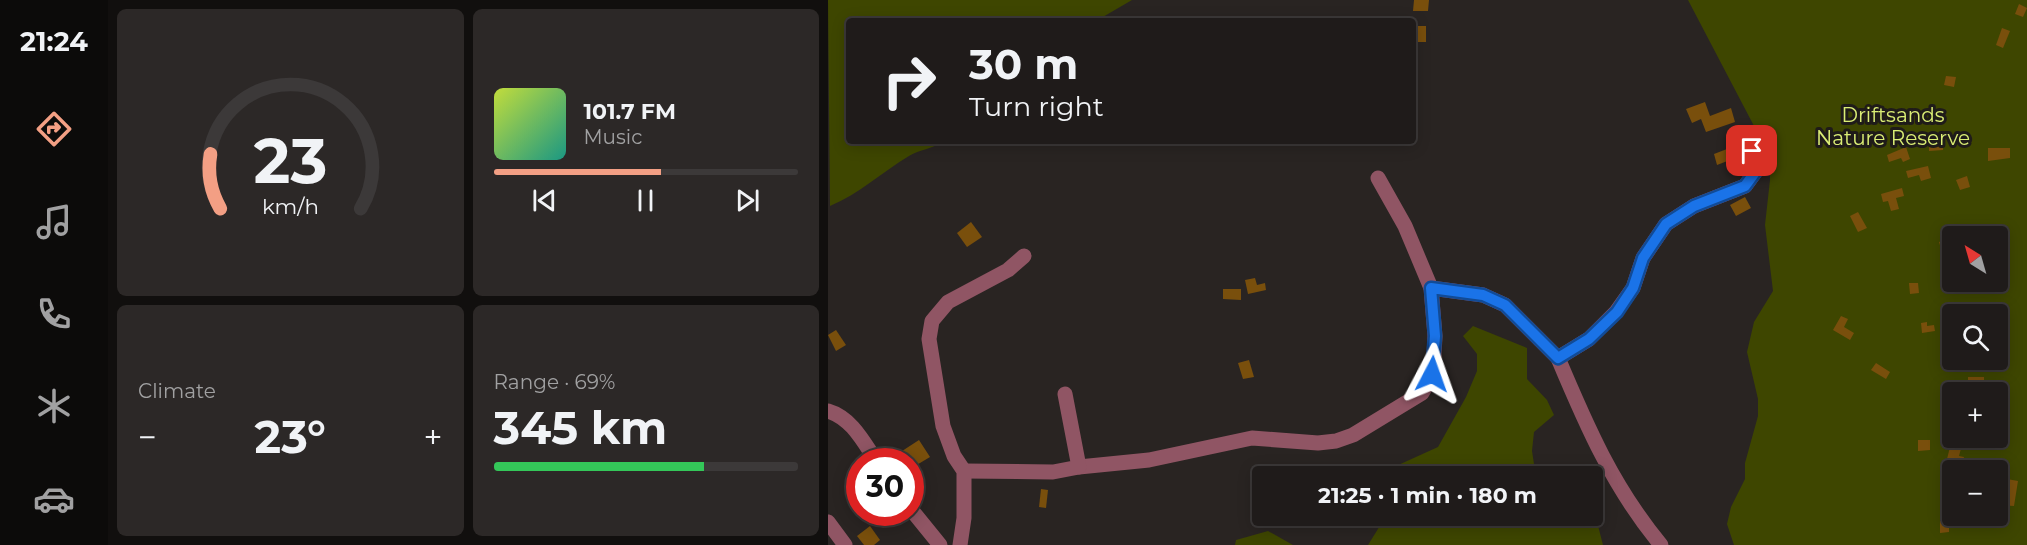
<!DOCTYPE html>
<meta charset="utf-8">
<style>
body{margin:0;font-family:Montserrat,sans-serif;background:#2c2827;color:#f1f3f6;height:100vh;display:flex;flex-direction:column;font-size:22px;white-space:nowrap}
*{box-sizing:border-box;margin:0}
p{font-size:20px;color:#a1a1a2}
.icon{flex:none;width:33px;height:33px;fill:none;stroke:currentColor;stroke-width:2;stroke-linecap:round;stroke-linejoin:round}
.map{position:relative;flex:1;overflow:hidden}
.drawer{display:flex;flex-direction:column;gap:9px;padding:9px;background:#110f0e;width:720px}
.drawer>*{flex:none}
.hud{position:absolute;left:18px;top:18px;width:570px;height:126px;border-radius:6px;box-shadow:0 3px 15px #0003,0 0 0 2px #3c3939;background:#1f1b1a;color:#f1f3f6;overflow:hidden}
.needle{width:39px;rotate:323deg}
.controls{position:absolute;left:1114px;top:226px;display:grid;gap:12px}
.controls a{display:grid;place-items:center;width:66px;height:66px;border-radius:6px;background:#1f1b1a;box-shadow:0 3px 15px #0003,0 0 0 2px #3c3939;font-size:30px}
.speed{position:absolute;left:18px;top:448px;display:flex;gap:12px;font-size:30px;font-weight:700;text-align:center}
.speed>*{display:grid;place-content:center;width:78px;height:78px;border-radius:50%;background:#1f1b1a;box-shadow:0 3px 15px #0003,0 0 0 2px #3c3939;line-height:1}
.speed .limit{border:9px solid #d22;background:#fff;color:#111}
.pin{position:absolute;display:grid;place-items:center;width:51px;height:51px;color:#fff;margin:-26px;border-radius:12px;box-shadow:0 3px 9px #0006}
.me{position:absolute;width:66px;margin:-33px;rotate:4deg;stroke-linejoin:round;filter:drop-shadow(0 0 4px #0008)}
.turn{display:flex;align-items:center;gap:21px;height:126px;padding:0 24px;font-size:27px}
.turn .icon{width:78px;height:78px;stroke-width:2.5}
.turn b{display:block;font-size:42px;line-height:51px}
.big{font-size:45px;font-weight:700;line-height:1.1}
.drawer .tile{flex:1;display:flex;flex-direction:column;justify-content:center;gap:9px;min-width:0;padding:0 21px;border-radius:9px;background:#2c2827}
.drawer .dial{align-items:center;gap:0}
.dial svg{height:156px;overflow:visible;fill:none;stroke:#3c3939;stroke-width:7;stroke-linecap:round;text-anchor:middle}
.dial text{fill:#f1f3f6;stroke:none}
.song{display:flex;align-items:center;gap:18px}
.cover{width:72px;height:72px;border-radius:9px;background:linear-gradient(135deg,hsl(70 70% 55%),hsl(170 70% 35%))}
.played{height:6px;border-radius:3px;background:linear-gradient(90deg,#f39f84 55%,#3c3939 55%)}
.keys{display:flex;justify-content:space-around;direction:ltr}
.heat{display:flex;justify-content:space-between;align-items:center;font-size:33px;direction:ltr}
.charge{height:9px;border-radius:4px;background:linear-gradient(90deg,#34c759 69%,#3c3939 0)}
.drawer .tiles{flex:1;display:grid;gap:9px;grid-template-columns:repeat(2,1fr)}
.trip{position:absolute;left:424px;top:466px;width:351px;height:60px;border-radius:6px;background:#1f1b1a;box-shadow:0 3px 15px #0003,0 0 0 2px #3c3939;font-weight:700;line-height:60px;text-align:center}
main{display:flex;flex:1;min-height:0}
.tab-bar{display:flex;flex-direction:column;width:108px;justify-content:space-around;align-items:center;background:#0c0b0a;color:#a1a1a2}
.tab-bar .icon{width:42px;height:42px}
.tab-bar .current{color:#f39f84}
.tab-bar b{font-size:27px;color:#f1f3f6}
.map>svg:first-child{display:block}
.green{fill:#3e4600;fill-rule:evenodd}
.building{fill:#794f0c}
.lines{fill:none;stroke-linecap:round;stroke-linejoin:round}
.minor{stroke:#905564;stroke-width:15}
.route-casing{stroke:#114b97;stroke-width:15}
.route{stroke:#1a73e8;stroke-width:10}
.labels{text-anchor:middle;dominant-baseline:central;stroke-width:6;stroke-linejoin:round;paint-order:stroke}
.park-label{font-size:20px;fill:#dbee75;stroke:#1f1b19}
</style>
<main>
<nav class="tab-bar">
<b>21:24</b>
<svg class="icon current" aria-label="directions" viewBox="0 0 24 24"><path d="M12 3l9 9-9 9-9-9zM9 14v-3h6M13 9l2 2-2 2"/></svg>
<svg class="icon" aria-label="music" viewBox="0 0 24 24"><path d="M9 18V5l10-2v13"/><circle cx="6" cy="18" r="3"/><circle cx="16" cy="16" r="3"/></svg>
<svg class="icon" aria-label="phone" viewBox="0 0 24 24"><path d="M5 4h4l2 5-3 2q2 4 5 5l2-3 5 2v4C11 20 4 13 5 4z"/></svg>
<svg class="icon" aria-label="climate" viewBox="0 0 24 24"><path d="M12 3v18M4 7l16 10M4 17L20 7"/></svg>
<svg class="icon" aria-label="car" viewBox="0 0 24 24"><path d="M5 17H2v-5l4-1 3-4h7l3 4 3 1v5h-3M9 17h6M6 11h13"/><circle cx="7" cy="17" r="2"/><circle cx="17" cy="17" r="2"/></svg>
</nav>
<section class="drawer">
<div class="tiles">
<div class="tile dial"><svg viewBox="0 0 100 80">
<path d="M14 69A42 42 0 1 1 86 69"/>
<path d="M14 69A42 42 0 0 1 9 41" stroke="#f39f84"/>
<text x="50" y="56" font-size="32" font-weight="700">23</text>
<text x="50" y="72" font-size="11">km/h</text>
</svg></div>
<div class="tile">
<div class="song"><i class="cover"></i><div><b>101.7 FM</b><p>Music</p></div></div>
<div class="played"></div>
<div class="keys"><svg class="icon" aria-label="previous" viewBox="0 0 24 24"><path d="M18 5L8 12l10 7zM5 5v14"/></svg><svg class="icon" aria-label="pause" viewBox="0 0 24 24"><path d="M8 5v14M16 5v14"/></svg><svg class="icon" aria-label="next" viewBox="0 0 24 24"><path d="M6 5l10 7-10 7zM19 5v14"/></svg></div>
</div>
<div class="tile"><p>Climate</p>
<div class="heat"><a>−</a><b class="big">23°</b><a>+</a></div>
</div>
<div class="tile"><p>Range · 69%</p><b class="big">345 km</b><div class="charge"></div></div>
</div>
</section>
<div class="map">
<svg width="1199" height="545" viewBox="0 0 1199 545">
<rect width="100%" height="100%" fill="#292422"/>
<g class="green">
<path d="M0 0H304L268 21H21V141H114C104 150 92 149 81 156 54 172 31 194 2 206Z"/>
<path d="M860 0H1199V545H906L899 524 903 507 917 479V463L930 416V399L919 352 926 322 945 291 937 225 942 180V157L925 129 926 126ZM1125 237H1170V282H1125ZM1125 315H1170V360H1125ZM1125 393H1170V438H1125ZM1125 471H1170V516H1125Z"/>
<path d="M645 326 699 348V379L719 400 726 415 706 432 704 451 708 477H566L568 466 610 447 638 397 649 371V354L635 336Z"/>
<path d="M765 506 775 545H540L558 516H765Z"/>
<path d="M440 531 465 545H407L408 540Z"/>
</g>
<g class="building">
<path d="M586 0H601L600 11H585Z"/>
<path d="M1191 4 1199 8 1195 17 1187 14Z"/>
<rect x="585" y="26" width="13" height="16"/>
<path d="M1174 28 1182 31 1175 48 1168 45Z"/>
<path d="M1118 76 1128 77 1126 87 1116 85Z"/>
<path d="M877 102 882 116 903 108 907 122 878 132 873 119 864 123 858 109Z"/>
<path d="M1101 135H1115V150L1101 151Z"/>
<path d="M1078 147 1082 159 1075 162 1073 158 1061 162 1059 155Z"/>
<path d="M1160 148H1182V158L1160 161Z"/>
<path d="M899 149 902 160 889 165 886 154Z"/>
<path d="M1100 166 1103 178 1093 181 1091 175 1080 178 1078 171Z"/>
<path d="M1139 176 1142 187 1132 190 1128 180Z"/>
<path d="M1074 188 1076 196 1068 198 1071 209 1063 211 1060 201 1055 202 1053 194Z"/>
<path d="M917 197 923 208 908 216 902 205Z"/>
<path d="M1030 212 1039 228 1030 232 1022 216Z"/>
<path d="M143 222 154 237 139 247 129 233Z"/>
<path d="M1121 225 1125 249 1114 252 1111 242 1117 240 1114 227Z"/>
<rect x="1156" y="228" width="11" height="9"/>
<path d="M1170 273H1175L1176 287 1165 288 1164 282H1170Z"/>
<path d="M427 278 429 285 437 283 438 290 420 294 417 280Z"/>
<path d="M1081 283H1090L1091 293 1082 294Z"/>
<path d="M395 289H413V300L395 299Z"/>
<path d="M1166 308H1180V316H1175V328H1170V315H1166Z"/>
<path d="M1013 316 1020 319 1016 327 1026 333 1022 340 1005 330Z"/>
<path d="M1099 322V326L1106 325 1107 331 1094 333 1093 323Z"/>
<path d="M8 330 18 345 8 351 0 335Z"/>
<path d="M421 360 426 377 415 379 410 363Z"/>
<path d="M1048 363 1062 372 1058 379 1043 370Z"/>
<rect x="1140" y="377" width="16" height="10"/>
<path d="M91 440 102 457 82 469V462H77L71 453Z"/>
<path d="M1090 440H1102V450L1090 451Z"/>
<path d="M1123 443 1134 445 1131 456 1136 457 1134 466 1118 463Z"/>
<path d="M1179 479 1190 481 1186 506 1170 505V495L1177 496Z"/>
<path d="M213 489 220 490 218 508 211 507Z"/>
<path d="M54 513H63L67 519 55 528 47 518Z"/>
<path d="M1121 520V532L1112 533V521Z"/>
<path d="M42 526 52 540 46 545H36L29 536Z"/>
</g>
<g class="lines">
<g class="minor">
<path d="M603 288 655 295 677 305 730 358 761 339 788 312 805 288 815 258 838 224 866 206 917 186 928 171 924 151"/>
<path d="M730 358C759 427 785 487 833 545"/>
<path d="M0 411C24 418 36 443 49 462"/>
<path d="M251 467 321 460 424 438 490 443 508 441 525 435 594 393 605 374 607 336 603 288 577 226 550 178"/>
<path d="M136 471 225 472 251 467 237 394"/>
<path d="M82 508 112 545"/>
<path d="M0 522 17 545"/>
<path d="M132 545 136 518V471L126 456 115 426 101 339 104 321 120 302 180 270 196 256"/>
</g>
</g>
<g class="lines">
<defs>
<path id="route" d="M604 374 607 336 603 288 655 295 677 305 730 358 761 339 789 312 805 288 815 258 838 224 866 206 917 186 928 171 924 151"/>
</defs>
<use href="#route" class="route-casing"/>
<use href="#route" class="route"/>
</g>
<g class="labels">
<g class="park-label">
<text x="1065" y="115">Driftsands<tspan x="1065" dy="23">Nature Reserve</tspan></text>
</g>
</g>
</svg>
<div class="controls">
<a><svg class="needle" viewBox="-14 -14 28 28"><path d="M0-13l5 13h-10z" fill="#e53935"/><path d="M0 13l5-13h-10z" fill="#a1a1a2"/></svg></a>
<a><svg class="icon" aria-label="search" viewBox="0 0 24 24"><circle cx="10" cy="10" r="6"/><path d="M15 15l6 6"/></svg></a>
<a>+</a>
<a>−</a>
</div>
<div class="speed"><div class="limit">30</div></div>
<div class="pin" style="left:924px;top:151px;background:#d93025"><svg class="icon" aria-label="arrive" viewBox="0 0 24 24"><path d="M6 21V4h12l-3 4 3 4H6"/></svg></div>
<svg class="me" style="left:604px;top:374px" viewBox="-20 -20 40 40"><path d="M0-17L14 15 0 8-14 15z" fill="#1a73e8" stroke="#fff" stroke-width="4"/></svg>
<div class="trip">21:25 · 1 min · 180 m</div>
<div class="hud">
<div class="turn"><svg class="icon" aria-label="right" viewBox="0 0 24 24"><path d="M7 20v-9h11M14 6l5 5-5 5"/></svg><div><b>30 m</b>Turn right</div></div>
</div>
</div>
</main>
